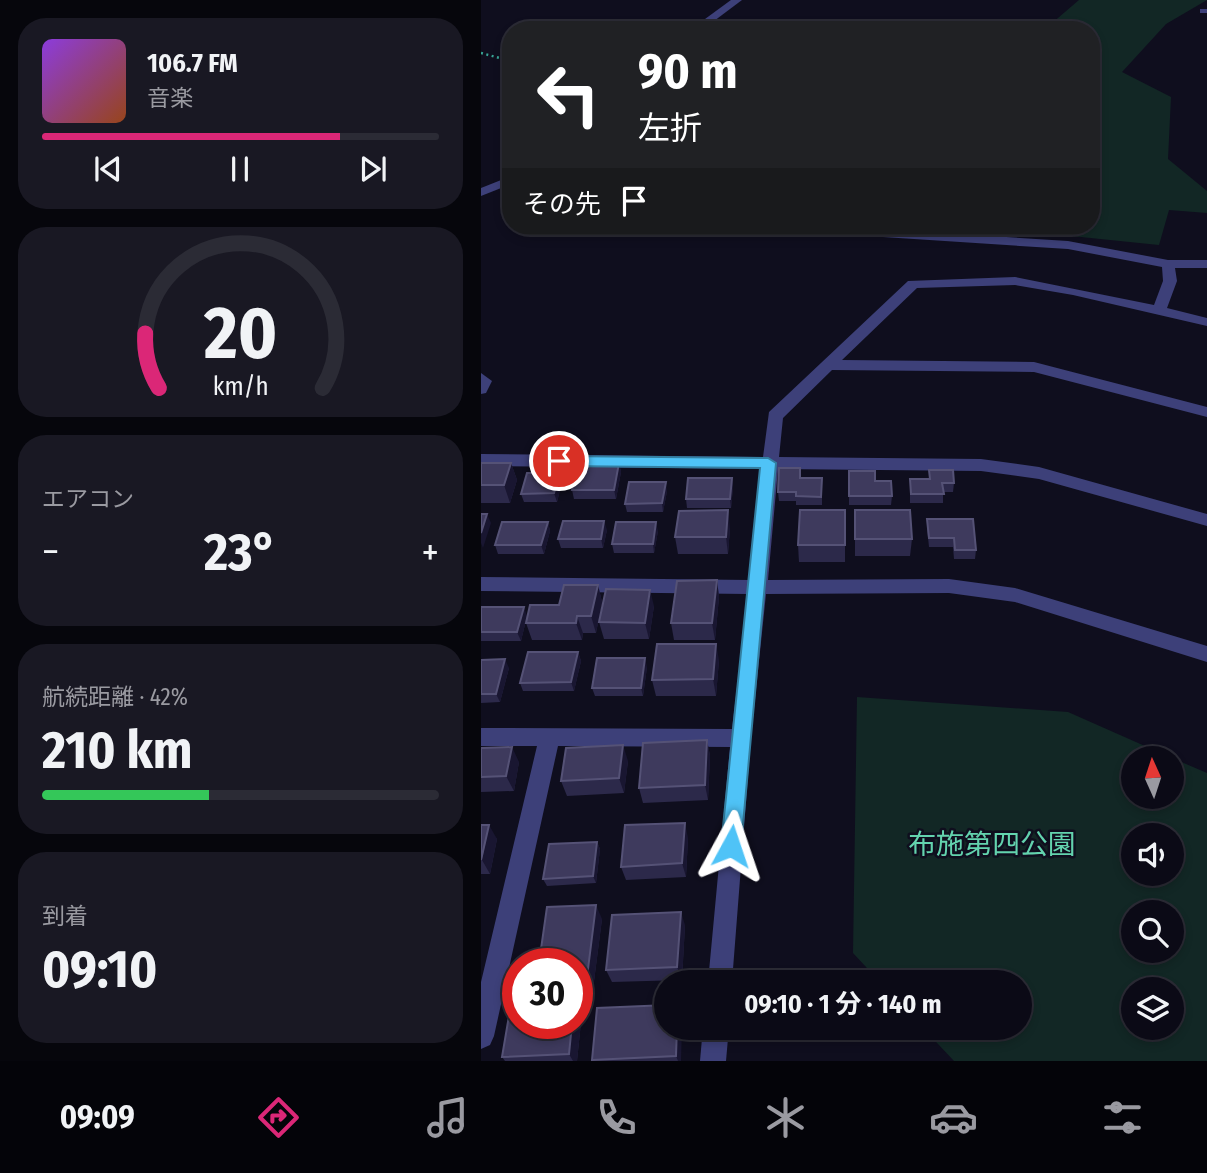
<!DOCTYPE html>
<html lang="ja">
<meta charset="utf-8">
<style>
body{margin:0;font-family:"Fira Sans Condensed","Noto Sans JP",sans-serif;background:#191823;color:#f1f3f6;height:100vh;display:flex;flex-direction:column;font-size:26px;white-space:nowrap}
*{box-sizing:border-box;margin:0}
p{font-size:23px;color:#9a9aa1}
.icon{flex:none;width:38px;height:38px;fill:none;stroke:currentColor;stroke-width:2;stroke-linecap:round;stroke-linejoin:round}
.map{position:relative;flex:1;overflow:hidden}
.details{display:flex;flex-direction:column;gap:18px;padding:18px;background:#06060c;width:481px}
.details>*{flex:none}
.guide{position:absolute;left:21px;top:21px;width:598px;height:214px;border-radius:28px;box-shadow:0 4px 10px #0003,0 0 0 2px #2b2b35;background:#202124;color:#fff;overflow:hidden}
.needle{width:46px;rotate:357deg}
.fabs{position:absolute;left:640px;top:746px;display:grid;gap:14px}
.fabs a{display:grid;place-items:center;width:63px;height:63px;border-radius:50%;background:#0b0a16;box-shadow:0 4px 10px #0003,0 0 0 2px #2b2b35;font-size:35px}
.speed{position:absolute;left:21px;top:948px;display:flex;gap:14px;font-size:35px;font-weight:700;text-align:center}
.speed>*{display:grid;place-content:center;width:91px;height:91px;border-radius:50%;background:#0b0a16;box-shadow:0 4px 10px #0003,0 0 0 2px #2b2b35;line-height:1}
.speed .limit{border:10px solid #d22;background:#fff;color:#111}
.pin{position:absolute;display:grid;place-items:center;width:60px;height:60px;color:#fff;margin:-30px;border:4px solid #fff;border-radius:50%;box-shadow:0 2px 7px #0007}
.me{position:absolute;width:77px;margin:-38px;rotate:5deg;stroke-linejoin:round;filter:drop-shadow(0 0 5px #0008)}
.turn{display:flex;align-items:center;gap:24px;height:147px;padding:0 21px;font-size:32px}
.turn .icon{width:91px;height:91px;stroke-width:2.5}
.turn b{display:block;font-size:49px;line-height:60px}
.then{display:flex;align-items:center;height:66px;padding:0 21px;background:#0003;gap:14px;font-size:26px}
.big{font-size:52px;font-weight:700;line-height:1.1}
.details .widget{flex:1;display:flex;flex-direction:column;justify-content:center;gap:10px;min-width:0;padding:0 24px;border-radius:28px;background:#191823}
.details .dial{align-items:center;gap:0}
.dial svg{height:182px;overflow:visible;fill:none;stroke:#2b2b35;stroke-width:7;stroke-linecap:round;text-anchor:middle}
.dial text{fill:#f1f3f6;stroke:none}
.song{display:flex;align-items:center;gap:21px}
.cover{width:84px;height:84px;border-radius:10px;background:linear-gradient(135deg,hsl(270 70% 55%),hsl(20 70% 35%))}
.played{height:7px;border-radius:4px;background:linear-gradient(90deg,#db2777 75%,#2b2b35 75%)}
.keys{display:flex;justify-content:space-around;direction:ltr}
.heat{display:flex;justify-content:space-between;align-items:center;font-size:38px;direction:ltr}
.charge{height:10px;border-radius:5px;background:linear-gradient(90deg,#34c759 42%,#2b2b35 0)}
.trip{position:absolute;left:173px;top:970px;width:378px;height:70px;border-radius:35px;background:#0b0a16;box-shadow:0 4px 10px #0003,0 0 0 2px #2b2b35;font-weight:700;line-height:70px;text-align:center}
.menu{display:flex;height:112px;justify-content:space-around;align-items:center;background:#040409;color:#9a9aa1}
.menu .icon{width:49px;height:49px}
.menu .active{color:#db2777}
.menu b{font-size:32px;color:#f1f3f6}
main{display:flex;flex:1;min-height:0}
.map>svg:first-child{display:block}
.green{fill:#122725;fill-rule:evenodd}
.lines{fill:none;stroke-linecap:round;stroke-linejoin:round}
.path{stroke:#38a596;stroke-width:2.5;stroke-dasharray:2 3.5;stroke-linecap:butt}
.service{fill:#3d4079;fill-rule:evenodd}
.minor{fill:#3d4079;fill-rule:evenodd}
.wall{fill:#2c294a}
.shaded-wall{fill:#191631}
.building{fill:#3e3a5d;stroke:#555276;stroke-width:2}
.route{fill:#4fc3f7;stroke:#337fa1;stroke-width:2}
.labels{text-anchor:middle;dominant-baseline:central;stroke-width:5;stroke-linejoin:round;paint-order:stroke}
.near-park-label{font-size:28px;fill:#63d3ae;stroke:#0f0e1e}
</style>
<main>
<section class="details">
<div class="widget">
<div class="song"><i class="cover"></i><div><b>106.7 FM</b><p>音楽</p></div></div>
<div class="played"></div>
<div class="keys"><svg class="icon" aria-label="previous" viewBox="0 0 24 24"><path d="M18 5L8 12l10 7zM5 5v14"/></svg><svg class="icon" aria-label="pause" viewBox="0 0 24 24"><path d="M8 5v14M16 5v14"/></svg><svg class="icon" aria-label="next" viewBox="0 0 24 24"><path d="M6 5l10 7-10 7zM19 5v14"/></svg></div>
</div>
<div class="widget dial"><svg viewBox="0 0 100 80">
<path d="M14 69A42 42 0 1 1 86 69"/>
<path d="M14 69A42 42 0 0 1 8 45" stroke="#db2777"/>
<text x="50" y="56" font-size="32" font-weight="700">20</text>
<text x="50" y="72" font-size="11">km/h</text>
</svg></div>
<div class="widget"><p>エアコン</p>
<div class="heat"><a>−</a><b class="big">23°</b><a>+</a></div>
</div>
<div class="widget"><p>航続距離 · 42%</p><b class="big">210 km</b><div class="charge"></div></div>
<div class="widget"><p>到着</p><b class="big">09:10</b></div>
</section>
<div class="map">
<svg width="726" height="1061" viewBox="0 0 726 1061">
<rect width="100%" height="100%" fill="#0f0e1e"/>
<g class="green">
<path d="M598 0H726L685 24 641 72 690 97 687 159 726 191V213L688 210 678 245 561 233 566 226H611V30H563Z"/>
<path d="M376 697 587 712 691 758H653V796H691V758L726 773V1061H473L441 1027H539V982H399L372 953ZM653 835H691V873H653ZM653 912H691V950H653ZM653 989H691V1027H653Z"/>
</g>
<g class="lines">
<path class="path" d="M0 53 30 61"/>
<rect class="service" x="719" y="9" width="7" height="4"/>
<g class="minor">
<path d="M250 0H261L221 30H209Z"/>
<path d="M30 176V184L0 196V188Z"/>
<path d="M349 226 587 241 687 260H726V268H694L696 281 686 308 726 318V326L592 295 534 285 436 288 361 360 553 362 726 407V417L553 372 351 370 302 418 298 457 500 459 558 467 726 514V526L558 479 500 471 297 469 287 580 468 579 534 588 726 646V662L534 602 468 593 285 594 270 738 251 982H227L249 747 77 746 13 1036 9 1045 0 1049V982L56 746H0V728L251 729 267 594 0 591V577L269 580 281 469 0 466V454L282 457 288 412 427 281 534 277 673 305 682 281 681 267 587 249 402 237 355 230Z"/>
<path d="M0 373 11 381 5 393 0 394Z"/>
<path d="M222 1027H248L245 1061H219Z"/>
</g>
</g>
<g class="wall">
<path d="M0 463H30L36 480 29 503H0Z"/>
<path d="M138 463 140 472 135 499H93L91 490Z"/>
<path d="M448 470 473 483 472 492H462V503H429V479H448Z"/>
<path d="M368 471 394 481 411 496 410 505H368Z"/>
<path d="M79 473 81 482 76 502H43L40 494Z"/>
<path d="M251 478 252 487 250 508H206L205 499Z"/>
<path d="M320 478H341V505H315V501H298L297 492Z"/>
<path d="M186 491 182 512H146L144 504Z"/>
<path d="M364 510V562H318L317 545Z"/>
<path d="M374 510 431 539 429 556H374Z"/>
<path d="M446 519 495 550 494 559H473L472 547H448L446 528Z"/>
<path d="M67 522 69 531 63 554H17L14 545Z"/>
<path d="M249 528 247 554H197L194 537Z"/>
<path d="M126 530 122 548H80L77 539Z"/>
<path d="M177 531 173 553H133L131 544Z"/>
<path d="M236 580 238 597 234 640H193L190 623Z"/>
<path d="M117 585 121 602 115 633H102L101 640H51L45 623Z"/>
<path d="M173 606 168 639H123L118 622Z"/>
<path d="M0 607 46 616 40 641H0Z"/>
<path d="M97 652 100 661 93 691H42L39 683Z"/>
<path d="M0 660 28 668 19 702 0 703Z"/>
<path d="M238 660 235 696H175L171 680Z"/>
<path d="M166 667 162 696H114L111 688Z"/>
<path d="M226 740 229 756 227 800 162 803 158 788Z"/>
<path d="M0 748 38 762 33 791 0 792Z"/>
<path d="M147 761 143 793 86 796 80 781Z"/>
<path d="M0 825 16 839 9 874H0Z"/>
<path d="M207 838 205 877 145 880 140 867Z"/>
<path d="M116 842 119 849 115 883 66 886 62 879Z"/>
<path d="M121 919 112 989 96 990V964H59L58 963Z"/>
<path d="M204 925 201 980 131 982 125 970Z"/>
<path d="M186 1005 200 1061H111V1060Z"/>
<path d="M101 1013 96 1061H24L21 1057Z"/>
</g>
<g class="shaded-wall">
<path d="M30 463 36 480 29 503 23 485Z"/>
<path d="M138 463 140 472 135 499 133 490Z"/>
<path d="M79 473 81 482 76 502 73 493Z"/>
<path d="M251 478 252 487 250 508 249 499Z"/>
<path d="M185 482 186 491 182 512 181 503Z"/>
<path d="M247 510 249 528 247 554 245 537Z"/>
<path d="M6 514 10 523 2 548 0 543V533Z"/>
<path d="M123 521 126 530 122 548 120 539Z"/>
<path d="M67 522 69 531 63 554 60 545Z"/>
<path d="M175 522 177 531 173 553 172 544Z"/>
<path d="M236 580 238 597 234 640 231 623Z"/>
<path d="M117 585 121 602 115 633 110 616Z"/>
<path d="M169 590 173 606 168 639 164 623Z"/>
<path d="M43 607 46 616 40 641 36 632Z"/>
<path d="M96 616 102 633 101 640 95 623Z"/>
<path d="M235 644 238 660 235 696 232 679Z"/>
<path d="M97 652 100 661 93 691 90 682Z"/>
<path d="M164 658 166 667 162 696 160 688Z"/>
<path d="M24 659 28 668 19 702 15 694Z"/>
<path d="M226 740 229 756 227 800 224 785Z"/>
<path d="M142 745 147 761 143 793 138 778Z"/>
<path d="M31 747 38 762 33 791 25 776Z"/>
<path d="M204 823 207 838 205 877 201 863Z"/>
<path d="M8 825 16 839 9 874 1 860Z"/>
<path d="M116 842 119 849 115 883 112 876Z"/>
<path d="M115 905 121 919 112 989 106 977Z"/>
<path d="M200 912 204 925 201 980 196 967Z"/>
<path d="M96 1005 101 1013 96 1061H92L88 1054 91 1024H96Z"/>
<path d="M196 1027H201L200 1061H197L195 1056Z"/>
</g>
<g class="building">
<path d="M0 463H30L23 485H0Z"/>
<path d="M98 463H138L133 490H91Z"/>
<path d="M298 468H319V478H341L340 497 315 496V492H297Z"/>
<path d="M448 470H472L473 483H461L463 494H430L429 479H449Z"/>
<path d="M368 471H394V481H410L411 496H368Z"/>
<path d="M46 473H79L73 493 40 494Z"/>
<path d="M207 478H251L249 499H205Z"/>
<path d="M148 482H185L181 503 144 504Z"/>
<path d="M247 510 245 537H194L198 511Z"/>
<path d="M319 510H364V545H317Z"/>
<path d="M374 510H429L431 539H374Z"/>
<path d="M0 514H6L0 533Z"/>
<path d="M446 519H492L495 550H474L473 538H448Z"/>
<path d="M82 521H123L120 539H77Z"/>
<path d="M21 522H67L60 545H14Z"/>
<path d="M135 522H175L172 544H131Z"/>
<path d="M236 580 231 623H190L196 581Z"/>
<path d="M83 585H117L110 616H96L95 623H45L49 605H78Z"/>
<path d="M125 589 169 590 164 623 118 622Z"/>
<path d="M0 607H43L36 632H0Z"/>
<path d="M176 644H235L232 679 171 680Z"/>
<path d="M47 652H97L90 682 39 683Z"/>
<path d="M116 658H164L160 688H111Z"/>
<path d="M24 659 15 694H0V660Z"/>
<path d="M226 740 224 785 158 788 162 743Z"/>
<path d="M142 745 138 778 80 781 85 748Z"/>
<path d="M31 747 25 776 0 777V748Z"/>
<path d="M204 823 201 863 140 867 144 825Z"/>
<path d="M0 825H8L0 860Z"/>
<path d="M116 842 112 876 62 879 68 844Z"/>
<path d="M115 905 106 977H96V964H73V963H58L66 907Z"/>
<path d="M200 912 196 967 125 970 131 915Z"/>
<path d="M30 1004H37V1024H91L88 1054 21 1057Z"/>
<path d="M186 1005V1027H196L195 1056 111 1060 116 1008Z"/>
</g>
<path class="route" d="M78 456 287 458 295 463 260 846 257 853 250 856 243 853 240 846 279 468 78 466 71 461Z"/>
<g class="labels">
<g class="near-park-label">
<text x="511" y="844">布施第四公園</text>
</g>
</g>
</svg>
<div class="fabs">
<a><svg class="needle" viewBox="-14 -14 28 28"><path d="M0-13l5 13h-10z" fill="#e53935"/><path d="M0 13l5-13h-10z" fill="#9a9aa1"/></svg></a>
<a><svg class="icon" aria-label="sound" viewBox="0 0 24 24"><path d="M4 9h4l5-4v14l-5-4H4zM17 9q2 3 0 6"/></svg></a>
<a><svg class="icon" aria-label="search" viewBox="0 0 24 24"><circle cx="10" cy="10" r="6"/><path d="M15 15l6 6"/></svg></a>
<a><svg class="icon" aria-label="layers" viewBox="0 0 24 24"><path d="M12 4l9 5-9 5-9-5zM3 14l9 5 9-5"/></svg></a>
</div>
<div class="speed"><div class="limit">30</div></div>
<div class="pin" style="left:78px;top:461px;background:#d93025"><svg class="icon" aria-label="arrive" viewBox="0 0 24 24"><path d="M6 21V4h12l-3 4 3 4H6"/></svg></div>
<svg class="me" style="left:250px;top:846px" viewBox="-20 -20 40 40"><path d="M0-17L14 15 0 8-14 15z" fill="#4fc3f7" stroke="#fff" stroke-width="4"/></svg>
<div class="trip">09:10 · 1 分 · 140 m</div>
<div class="guide">
<div class="turn"><svg class="icon" aria-label="left" viewBox="0 0 24 24"><path d="M17 20v-9H6M10 6l-5 5 5 5"/></svg><div><b>90 m</b>左折</div></div>
<div class="then">その先<svg class="icon" aria-label="arrive" viewBox="0 0 24 24"><path d="M6 21V4h12l-3 4 3 4H6"/></svg></div>
</div>
</div>
</main>
<nav class="menu">
<b>09:09</b>
<svg class="icon active" aria-label="directions" viewBox="0 0 24 24"><path d="M12 3l9 9-9 9-9-9zM9 14v-3h6M13 9l2 2-2 2"/></svg>
<svg class="icon" aria-label="music" viewBox="0 0 24 24"><path d="M9 18V5l10-2v13"/><circle cx="6" cy="18" r="3"/><circle cx="16" cy="16" r="3"/></svg>
<svg class="icon" aria-label="phone" viewBox="0 0 24 24"><path d="M5 4h4l2 5-3 2q2 4 5 5l2-3 5 2v4C11 20 4 13 5 4z"/></svg>
<svg class="icon" aria-label="climate" viewBox="0 0 24 24"><path d="M12 3v18M4 7l16 10M4 17L20 7"/></svg>
<svg class="icon" aria-label="car" viewBox="0 0 24 24"><path d="M5 17H2v-5l4-1 3-4h7l3 4 3 1v5h-3M9 17h6M6 11h13"/><circle cx="7" cy="17" r="2"/><circle cx="17" cy="17" r="2"/></svg>
<svg class="icon" aria-label="filters" viewBox="0 0 24 24"><path d="M4 7h16M4 17h16"/><circle cx="9" cy="7" r="2"/><circle cx="15" cy="17" r="2"/></svg>
</nav>
